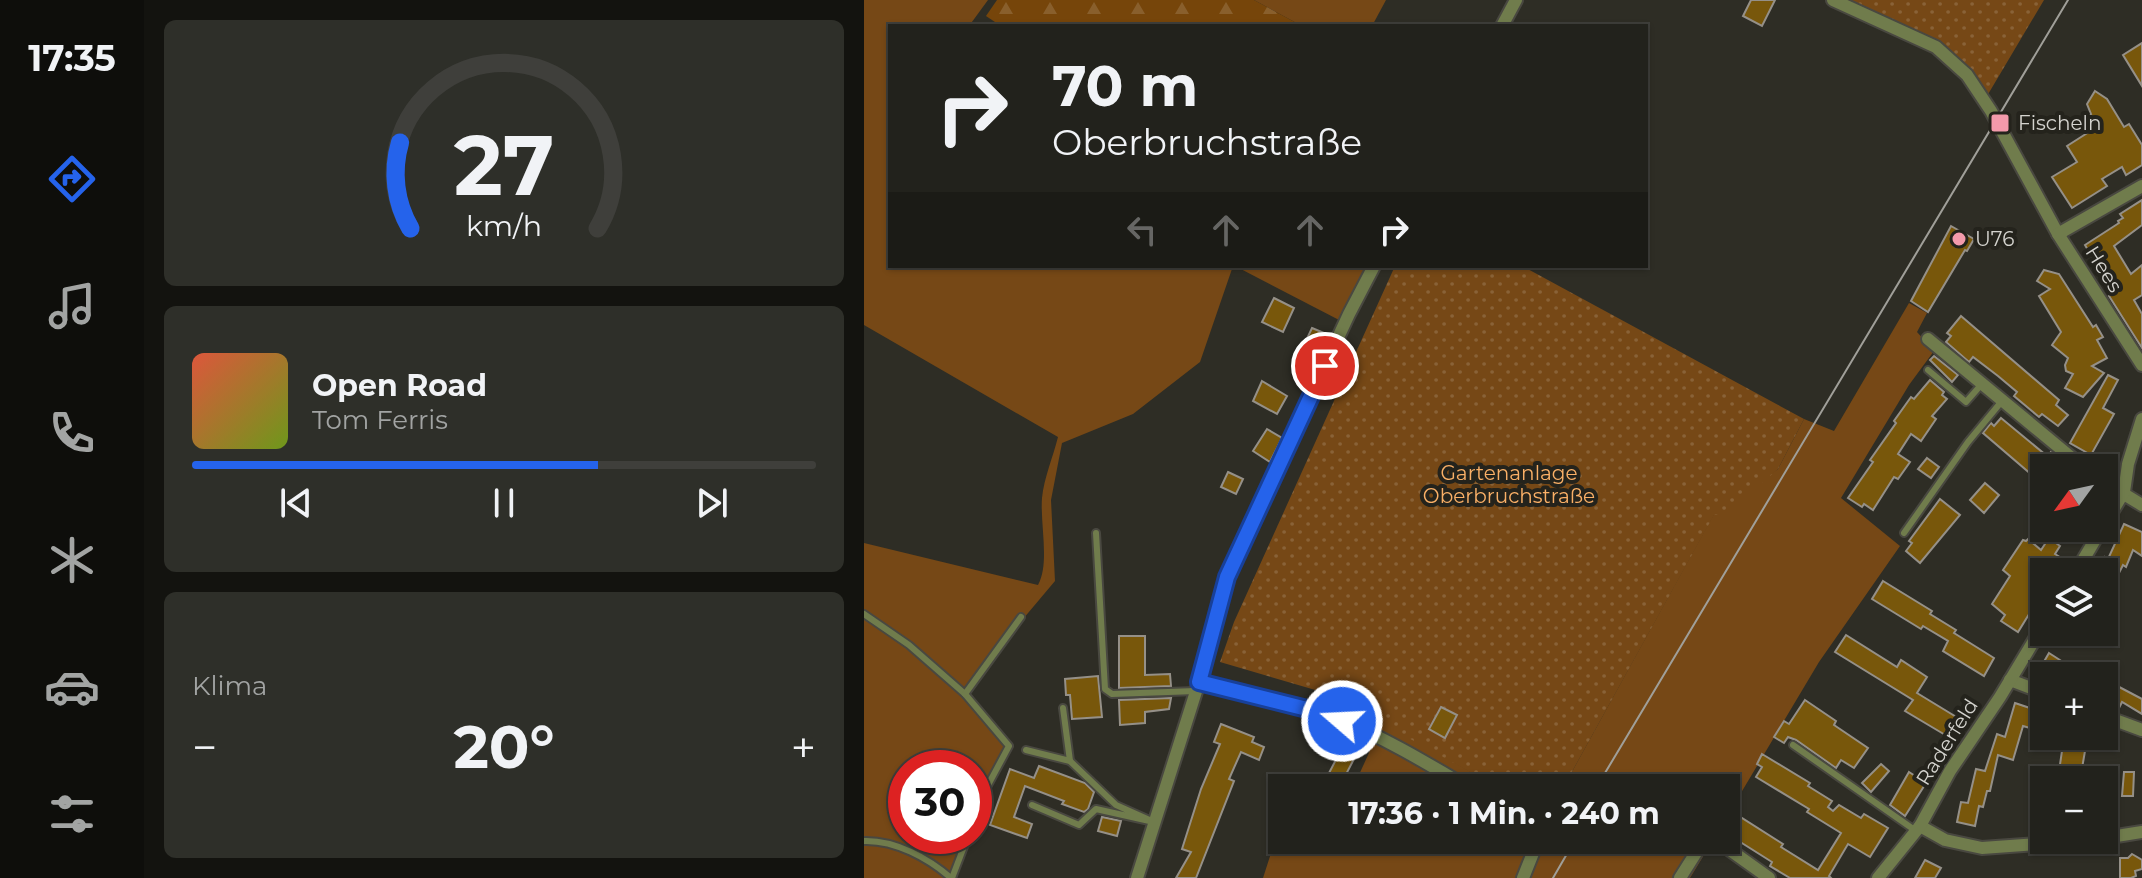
<!DOCTYPE html>
<html lang="de">
<meta charset="utf-8">
<style>
body{margin:0;font-family:Montserrat,sans-serif;background:#2e2f29;color:#f1f3f6;height:100vh;display:flex;flex-direction:column;font-size:30px;white-space:nowrap}
*{box-sizing:border-box;margin:0}
p{font-size:26px;color:#a2a4a3}
.icon{flex:none;width:44px;height:44px;fill:none;stroke:currentColor;stroke-width:2;stroke-linecap:round;stroke-linejoin:round}
.map{position:relative;flex:1;overflow:hidden}
.sheet{display:flex;flex-direction:column;gap:20px;padding:20px;background:#13130f;width:720px}
.sheet>*{flex:none}
.hud{position:absolute;left:24px;top:24px;width:760px;height:244px;border-radius:0px;box-shadow:0 2px 6px #0004,0 0 0 2px #3f3f3b;background:#22221c;color:#f1f3f6;overflow:hidden}
.needle{width:52px;rotate:237deg}
.fabs{position:absolute;left:1166px;top:454px;display:grid;gap:16px}
.fabs a{display:grid;place-items:center;width:88px;height:88px;border-radius:0px;background:#22221c;box-shadow:0 2px 6px #0004,0 0 0 2px #3f3f3b;font-size:40px}
.speed{position:absolute;left:24px;top:750px;display:flex;gap:16px;font-size:40px;font-weight:700;text-align:center}
.speed>*{display:grid;place-content:center;width:104px;height:104px;border-radius:50%;background:#22221c;box-shadow:0 2px 6px #0004,0 0 0 2px #3f3f3b;line-height:1}
.speed .limit{border:12px solid #d22;background:#fff;color:#111}
.pin{position:absolute;display:grid;place-items:center;width:68px;height:68px;color:#fff;margin:-34px;border:4px solid #fff;border-radius:50%;box-shadow:0 2px 8px #0007}
.me{position:absolute;width:88px;margin:-44px;rotate:289deg;stroke-linejoin:round;filter:drop-shadow(0 0 6px #0008)}
.turn{display:flex;align-items:center;gap:28px;height:168px;padding:0 32px;font-size:36px}
.turn .icon{width:104px;height:104px;stroke-width:2.5}
.turn b{display:block;font-size:56px;line-height:68px}
.lanes{display:flex;align-items:center;height:76px;padding:0 32px;background:#0003;justify-content:center;gap:40px;direction:ltr}
.lanes .off{opacity:.35}
.big{font-size:60px;font-weight:700;line-height:1.1}
.sheet .widget{flex:1;display:flex;flex-direction:column;justify-content:center;gap:12px;min-width:0;padding:0 28px;border-radius:12px;background:#2e2f29}
.sheet .dial{align-items:center;gap:0}
.dial svg{height:208px;overflow:visible;fill:none;stroke:#3f3f3b;stroke-width:7;stroke-linecap:round;text-anchor:middle}
.dial text{fill:#f1f3f6;stroke:none}
.song{display:flex;align-items:center;gap:24px}
.cover{width:96px;height:96px;border-radius:12px;background:linear-gradient(135deg,hsl(10 70% 55%),hsl(80 70% 35%))}
.played{height:8px;border-radius:4px;background:linear-gradient(90deg,#2563eb 65%,#3f3f3b 65%)}
.keys{display:flex;justify-content:space-around;direction:ltr}
.heat{display:flex;justify-content:space-between;align-items:center;font-size:44px;direction:ltr}
.trip{position:absolute;left:404px;top:774px;width:472px;height:80px;border-radius:0px;background:#22221c;box-shadow:0 2px 6px #0004,0 0 0 2px #3f3f3b;font-weight:700;line-height:80px;text-align:center}
main{display:flex;flex:1;min-height:0}
.dock{display:flex;flex-direction:column;width:144px;justify-content:space-around;align-items:center;background:#0e0e0b;color:#a2a4a3}
.dock .icon{width:56px;height:56px}
.dock .current{color:#2563eb}
.dock b{font-size:36px;color:#f1f3f6}
.map>svg:first-child{display:block}
.green{fill:#764816}
.forest{fill:url(#forest-firs)}
.garden{fill:url(#garden-dots)}
.building{fill:#78570b;stroke:#959088;stroke-width:2}
.lines{fill:none;stroke-linecap:round;stroke-linejoin:round}
.lane-casing{stroke:#494840;stroke-width:10}
.street-casing{stroke:#494840;stroke-width:16}
.lane{stroke:#707c4c;stroke-width:6}
.street{stroke:#707c4c;stroke-width:12}
.tram{stroke:#a09f99;stroke-width:2}
.route-casing{stroke:#184099;stroke-width:20}
.route{stroke:#2563eb;stroke-width:14}
.poi-dot{fill:#f39aab;stroke:#24231c;stroke-width:3}
.labels{text-anchor:middle;dominant-baseline:central;stroke-width:8;stroke-linejoin:round;paint-order:stroke}
.poi-label{font-size:20px;fill:#d4d3ce;stroke:#24231c;text-anchor:start}
.street-label{font-size:20px;fill:#d4d3ce;stroke:#24231c}
.park-label{font-size:20px;fill:#fab067;stroke:#24231c}
</style>
<main>
<nav class="dock">
<b>17:35</b>
<svg class="icon current" aria-label="directions" viewBox="0 0 24 24"><path d="M12 3l9 9-9 9-9-9zM9 14v-3h6M13 9l2 2-2 2"/></svg>
<svg class="icon" aria-label="music" viewBox="0 0 24 24"><path d="M9 18V5l10-2v13"/><circle cx="6" cy="18" r="3"/><circle cx="16" cy="16" r="3"/></svg>
<svg class="icon" aria-label="phone" viewBox="0 0 24 24"><path d="M5 4h4l2 5-3 2q2 4 5 5l2-3 5 2v4C11 20 4 13 5 4z"/></svg>
<svg class="icon" aria-label="climate" viewBox="0 0 24 24"><path d="M12 3v18M4 7l16 10M4 17L20 7"/></svg>
<svg class="icon" aria-label="car" viewBox="0 0 24 24"><path d="M5 17H2v-5l4-1 3-4h7l3 4 3 1v5h-3M9 17h6M6 11h13"/><circle cx="7" cy="17" r="2"/><circle cx="17" cy="17" r="2"/></svg>
<svg class="icon" aria-label="filters" viewBox="0 0 24 24"><path d="M4 7h16M4 17h16"/><circle cx="9" cy="7" r="2"/><circle cx="15" cy="17" r="2"/></svg>
</nav>
<section class="sheet">
<div class="widget dial"><svg viewBox="0 0 100 80">
<path d="M14 69A42 42 0 1 1 86 69"/>
<path d="M14 69A42 42 0 0 1 10 36" stroke="#2563eb"/>
<text x="50" y="56" font-size="32" font-weight="700">27</text>
<text x="50" y="72" font-size="11">km/h</text>
</svg></div>
<div class="widget">
<div class="song"><i class="cover"></i><div><b>Open Road</b><p>Tom Ferris</p></div></div>
<div class="played"></div>
<div class="keys"><svg class="icon" aria-label="previous" viewBox="0 0 24 24"><path d="M18 5L8 12l10 7zM5 5v14"/></svg><svg class="icon" aria-label="pause" viewBox="0 0 24 24"><path d="M8 5v14M16 5v14"/></svg><svg class="icon" aria-label="next" viewBox="0 0 24 24"><path d="M6 5l10 7-10 7zM19 5v14"/></svg></div>
</div>
<div class="widget"><p>Klima</p>
<div class="heat"><a>−</a><b class="big">20°</b><a>+</a></div>
</div>
</section>
<div class="map">
<svg width="1278" height="878" viewBox="0 0 1278 878">
<defs>
<pattern id="forest-firs" width="22" height="20" patternUnits="userSpaceOnUse" patternTransform="scale(2)"><rect width="22" height="20" fill="#76450a"/><path d="M5 1l3.5 6h-7zM16 11l3.5 6h-7z" fill="#895f2c"/></pattern>
<pattern id="garden-dots" width="8" height="8" patternUnits="userSpaceOnUse" patternTransform="scale(2)"><rect width="8" height="8" fill="#764816"/><path d="M2 2h.1M6 6h.1" fill="none" stroke="#896237" stroke-width="1.8" stroke-linecap="round"/></pattern>
</defs>
<rect width="100%" height="100%" fill="#2e2d25"/>
<g class="green">
<path d="M0 0H124L105 26H26V266H369L336 362 269 414 198 443 187 500 191 581 159 619 105 693 147 746 126 786 110 825V768H42V836H106L91 878H0V543L174 585C186 563 176 525 178 498 180 478 189 457 194 437L0 325Z"/>
<path d="M390 0H522L508 26H438Z"/>
<path d="M371 266H505L477 321Z"/>
<path d="M1045 303 1063 313 1053 332 1070 351 1045 385 977 498 1036 546 955 662 862 818V788H699L850 514 914 469 940 419 970 431Z"/>
<path d="M519 722 635 788H489Z"/>
<path d="M418 819V840H849L826 878H399Z"/>
</g>
<path class="forest" d="M133 0H390L438 26H137L122 16Z"/>
<g class="garden">
<path d="M980 0H1180L1123 96 1101 65 1075 43Z"/>
<path d="M531 266H658L940 419 914 469 864 513 850 515 699 788H635L465 694 356 662 370 622Z"/>
</g>
<g class="building">
<path d="M887 0H911L898 26 879 16Z"/>
<path d="M1278 43V86L1259 55Z"/>
<path d="M1231 91 1243 99 1260 127 1265 124 1278 145V165L1262 175 1258 167 1238 179 1243 186 1208 208 1188 177 1213 162 1203 146 1228 130 1220 118 1227 114 1223 104Z"/>
<path d="M1278 200V225L1250 246 1267 274 1278 265V295L1270 300 1278 314V348L1245 296 1249 292 1221 245 1255 223 1254 221 1259 218 1256 214Z"/>
<path d="M1087 226 1110 239 1103 251 1101 250 1064 312 1047 301Z"/>
<path d="M1180 270 1195 274 1229 327 1232 325 1239 337 1233 340 1243 358 1228 366 1240 373 1219 397 1201 388 1209 374 1202 371 1201 365 1204 358 1188 345 1197 332 1175 296 1186 289 1173 281Z"/>
<path d="M410 298 430 308 419 332 398 322Z"/>
<path d="M1097 316 1195 400 1192 405 1204 415 1194 426 1178 414 1175 417 1150 396 1153 392 1134 376 1109 357 1105 362 1082 342 1087 336 1083 333Z"/>
<path d="M448 328 465 335 448 372 431 364Z"/>
<path d="M1070 356 1094 375 1088 382 1066 360Z"/>
<path d="M1244 375 1254 380 1239 408 1250 414 1227 455 1206 443Z"/>
<path d="M1066 380 1080 392 1078 395 1083 399 1068 416 1072 419 1057 441 1047 434 1034 454 1046 462 1034 479 1030 477 1009 510 1000 504 998 507 984 498 1009 462 1006 460 1032 423 1030 421 1047 397 1050 399Z"/>
<path d="M398 381 423 396 413 414 389 401Z"/>
<path d="M1137 418 1183 456 1180 460 1187 452 1195 459 1188 468 1179 461 1168 475 1119 433 1127 423 1130 426Z"/>
<path d="M403 429 418 438 406 462 389 451Z"/>
<path d="M1063 458 1075 467 1067 478 1054 469Z"/>
<path d="M364 472 379 479 372 494 357 487Z"/>
<path d="M1121 483 1135 495 1120 513 1106 500Z"/>
<path d="M1076 499 1096 515 1056 563 1042 551 1048 543 1045 541Z"/>
<path d="M1260 524 1278 532V556L1269 550 1262 567 1259 565 1253 577 1251 576 1240 600V571L1236 570 1241 557 1244 559Z"/>
<path d="M1185 538 1196 546 1191 554 1199 559 1191 572H1180V590L1154 632 1137 621 1141 615 1128 604 1146 576 1139 570 1159 540 1162 541 1164 539 1177 550Z"/>
<path d="M1019 581 1068 611 1066 614 1092 630 1090 633 1130 658 1120 676 1079 651 1084 641 1059 626 1057 629 1008 599Z"/>
<path d="M982 635 1033 667 1037 660 1063 677 1053 693 1094 718 1083 736 1041 711 1049 700 971 652Z"/>
<path d="M255 636H281V675L306 674 307 686 255 688Z"/>
<path d="M1185 653 1199 662 1222 676H1179L1174 672Z"/>
<path d="M234 676 238 717 208 719 206 695H202L201 679Z"/>
<path d="M1240 679 1278 699V714L1258 702 1255 708 1240 699Z"/>
<path d="M307 698 305 709 281 712V723L256 725 255 700Z"/>
<path d="M941 700 972 721 970 725 1004 748 990 768 977 760 972 768 932 740 924 737 920 743 910 737 920 721 925 724Z"/>
<path d="M1151 703 1172 710 1166 728 1159 726 1149 760 1134 755 1126 791H1123L1119 807 1115 806 1111 826 1093 822 1097 802 1104 803 1112 769 1121 771 1133 734 1141 737Z"/>
<path d="M577 707 593 715 581 738 565 729Z"/>
<path d="M357 724 390 737 388 742 400 747 395 760 377 752 365 779 370 781 332 878H312L327 852 318 849 337 789 356 744 350 742Z"/>
<path d="M1208 736H1229L1234 746 1221 751 1216 780 1194 778 1198 751 1193 750 1198 737 1206 740Z"/>
<path d="M476 752 490 759 479 780 465 773Z"/>
<path d="M898 754 946 783 944 786 968 801 964 807 969 811 975 805 997 818 1000 814 1024 828 1006 857 984 844 965 876 967 878H926L906 866 908 862 862 833V826L870 813 919 844 917 847 954 870 977 833 943 812 945 809 892 777 898 767 893 764Z"/>
<path d="M1017 764 1025 771 1007 792 998 783Z"/>
<path d="M175 766 221 783 230 792 224 809 220 812 198 804 200 801 161 786 150 817 168 824 163 838 126 825 146 769 170 778Z"/>
<path d="M1045 772 1062 783 1041 816 1026 805Z"/>
<path d="M1260 772H1270L1269 796H1258Z"/>
<path d="M238 817 257 821 253 836 234 831Z"/>
<path d="M1268 854 1278 860V869L1271 871 1272 876 1267 878H1256V858H1264Z"/>
<path d="M1061 860 1077 868 1071 878H1051Z"/>
</g>
<g class="lines">
<defs>
<g id="lane">
<path d="M1064 370 1102 402 1117 385"/>
<path d="M232 533 241 689 248 694 332 691"/>
<path d="M1040 533 1104 442 1138 401"/>
<path d="M0 614 45 645 101 694 145 746 123 787 110 820"/>
<path d="M101 694 157 617"/>
<path d="M199 708 206 761"/>
<path d="M929 745 1052 831"/>
<path d="M162 750 206 761 252 805 290 822 232 809 215 825 168 805"/>
<path d="M0 841C31 840 64 858 87 878"/>
<path d="M88 878 104 836"/>
</g>
<g id="street">
<path d="M969 0 1072 47 1103 75 1127 111 1194 234 1278 365"/>
<path d="M638 26 652 0"/>
<path d="M1194 234 1278 186"/>
<path d="M1064 339 1220 468"/>
<path d="M1240 482 1278 505"/>
<path d="M1240 525 1260 492 1264 464 1278 419"/>
<path d="M1212 572 1238 528"/>
<path d="M1146 680 1180 693"/>
<path d="M335 682C383 694 433 703 479 721 523 739 564 764 605 788"/>
<path d="M1240 716 1278 730"/>
<path d="M1056 826 1081 840 1118 848 1228 840"/>
<path d="M1240 838 1278 832"/>
<path d="M852 840 905 878"/>
<path d="M273 878 335 682 363 577 485 314 510 266"/>
<path d="M659 878 669 853V840"/>
<path d="M816 878 840 840"/>
<path d="M1014 878 1056 826 1086 771 1136 697 1180 624"/>
</g>
</defs>
<use href="#lane" class="lane-casing"/>
<use href="#street" class="street-casing"/>
<use href="#lane" class="lane"/>
<use href="#street" class="street"/>
<g class="tram">
<path d="M732 788 1204 0"/>
<path d="M689 878 711 840"/>
</g>
</g>
<g class="lines">
<defs>
<path id="route" d="M461 366 363 577 335 682 451 711 478 721"/>
</defs>
<use href="#route" class="route-casing"/>
<use href="#route" class="route"/>
</g>
<g class="poi-dot">
<rect x="1126" y="113" width="20" height="20" rx="4"/>
<circle cx="1095" cy="239" r="8"/>
</g>
<g class="labels">
<g class="poi-label">
<text x="1154" y="123">Fischeln</text>
<text x="1111" y="239">U76</text>
</g>
<g class="street-label">
<text transform="translate(1240 269) rotate(58)">Hees</text>
<text transform="translate(1083 742) rotate(-58)">Raderfeld</text>
</g>
<g class="park-label">
<text x="645" y="473">Gartenanlage<tspan x="645" dy="23">Oberbruchstraße</tspan></text>
</g>
</g>
</svg>
<div class="fabs">
<a><svg class="needle" viewBox="-14 -14 28 28"><path d="M0-13l5 13h-10z" fill="#e53935"/><path d="M0 13l5-13h-10z" fill="#a2a4a3"/></svg></a>
<a><svg class="icon" aria-label="layers" viewBox="0 0 24 24"><path d="M12 4l9 5-9 5-9-5zM3 14l9 5 9-5"/></svg></a>
<a>+</a>
<a>−</a>
</div>
<div class="speed"><div class="limit">30</div></div>
<div class="pin" style="left:461px;top:366px;background:#d93025"><svg class="icon" aria-label="arrive" viewBox="0 0 24 24"><path d="M6 21V4h12l-3 4 3 4H6"/></svg></div>
<svg class="me" style="left:478px;top:721px" viewBox="-20 -20 40 40"><circle r="17" fill="#2563eb" stroke="#fff" stroke-width="3"/><path d="M0-11L8 9 0 5-8 9z" fill="#fff"/></svg>
<div class="trip">17:36 · 1 Min. · 240 m</div>
<div class="hud">
<div class="turn"><svg class="icon" aria-label="right" viewBox="0 0 24 24"><path d="M7 20v-9h11M14 6l5 5-5 5"/></svg><div><b>70 m</b>Oberbruchstraße</div></div>
<div class="lanes"><svg class="icon off" aria-label="left" viewBox="0 0 24 24"><path d="M17 20v-9H6M10 6l-5 5 5 5"/></svg><svg class="icon off" aria-label="ahead" viewBox="0 0 24 24"><path d="M12 20V5M6 11l6-6 6 6"/></svg><svg class="icon off" aria-label="ahead" viewBox="0 0 24 24"><path d="M12 20V5M6 11l6-6 6 6"/></svg><svg class="icon" aria-label="right" viewBox="0 0 24 24"><path d="M7 20v-9h11M14 6l5 5-5 5"/></svg></div>
</div>
</div>
</main>
